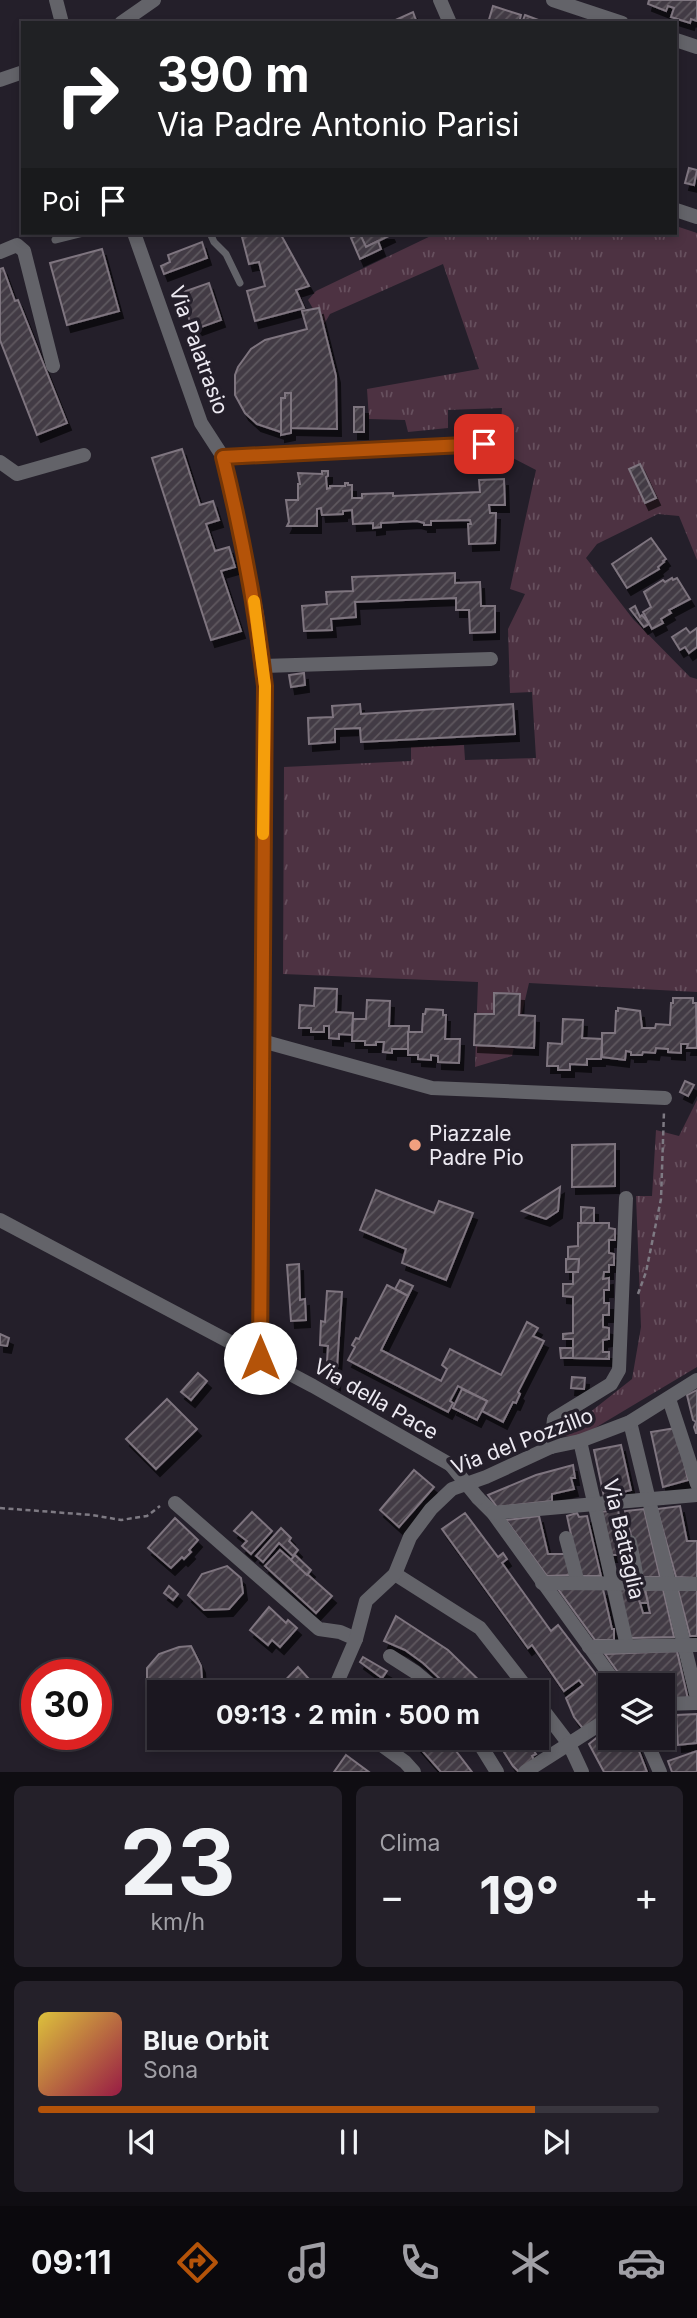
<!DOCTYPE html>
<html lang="it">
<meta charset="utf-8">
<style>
body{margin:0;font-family:Inter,sans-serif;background:#242029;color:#f1f3f6;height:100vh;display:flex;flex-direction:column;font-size:26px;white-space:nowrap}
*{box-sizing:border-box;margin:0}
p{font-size:23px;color:#a09fa5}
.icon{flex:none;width:38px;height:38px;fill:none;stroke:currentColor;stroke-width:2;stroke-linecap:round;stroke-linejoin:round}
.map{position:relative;height:1772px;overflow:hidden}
.details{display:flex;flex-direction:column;gap:14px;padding:14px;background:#0f0d12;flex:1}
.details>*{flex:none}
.banner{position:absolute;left:21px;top:21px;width:656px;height:214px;border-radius:0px;box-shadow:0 4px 10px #0003,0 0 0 2px #39363e;background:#202124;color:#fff;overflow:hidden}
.fabs{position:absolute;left:598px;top:1673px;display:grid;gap:14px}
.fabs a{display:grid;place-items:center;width:77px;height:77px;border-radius:0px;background:#1b1720;box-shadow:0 4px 10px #0003,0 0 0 2px #39363e;font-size:35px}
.speed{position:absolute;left:21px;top:1659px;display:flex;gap:14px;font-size:35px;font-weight:700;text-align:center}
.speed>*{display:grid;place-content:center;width:91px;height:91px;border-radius:50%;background:#1b1720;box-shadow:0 4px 10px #0003,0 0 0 2px #39363e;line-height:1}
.speed .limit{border:10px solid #d22;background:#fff;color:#111}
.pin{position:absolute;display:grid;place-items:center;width:60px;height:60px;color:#fff;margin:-30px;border-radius:14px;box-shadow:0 4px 10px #0006}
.me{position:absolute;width:77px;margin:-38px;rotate:0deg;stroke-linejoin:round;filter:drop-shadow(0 0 5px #0008)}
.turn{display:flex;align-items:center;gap:24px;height:147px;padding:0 21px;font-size:32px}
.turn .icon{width:91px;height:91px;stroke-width:2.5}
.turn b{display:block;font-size:49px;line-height:60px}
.then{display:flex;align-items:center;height:66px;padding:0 21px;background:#0003;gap:14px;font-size:26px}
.big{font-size:52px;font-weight:700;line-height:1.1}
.details .widget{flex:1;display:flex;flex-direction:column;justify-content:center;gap:10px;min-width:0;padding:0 24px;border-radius:10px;background:#242029}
.details .dial{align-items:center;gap:0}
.dial b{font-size:91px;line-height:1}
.song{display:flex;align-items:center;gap:21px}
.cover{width:84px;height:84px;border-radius:10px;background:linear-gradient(135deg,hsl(50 70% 55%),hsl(340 70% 35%))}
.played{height:7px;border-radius:4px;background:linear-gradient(90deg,#b45309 80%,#39363e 80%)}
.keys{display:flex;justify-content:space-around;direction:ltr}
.heat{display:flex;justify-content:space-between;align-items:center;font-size:38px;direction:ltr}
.details .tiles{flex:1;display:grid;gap:14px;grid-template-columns:1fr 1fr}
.widget:last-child{grid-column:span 2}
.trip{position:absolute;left:147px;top:1680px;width:402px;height:70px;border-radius:0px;background:#1b1720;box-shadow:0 4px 10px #0003,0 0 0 2px #39363e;font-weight:700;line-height:70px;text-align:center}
.dock{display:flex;height:112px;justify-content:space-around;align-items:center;background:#0b090d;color:#a09fa5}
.dock .icon{width:49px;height:49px}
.dock .current{color:#b45309}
.dock b{font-size:32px;color:#f1f3f6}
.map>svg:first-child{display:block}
.grass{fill:url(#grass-tufts)}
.building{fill:url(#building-hatch);stroke:#7e747f;stroke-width:2;filter:url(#shadow)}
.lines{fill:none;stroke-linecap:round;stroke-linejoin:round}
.path{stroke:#7e7a83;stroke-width:2.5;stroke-dasharray:5 3.5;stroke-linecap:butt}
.service{stroke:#636369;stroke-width:7}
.minor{stroke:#636369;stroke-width:14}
.minor-bridge{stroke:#636369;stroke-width:14}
.route-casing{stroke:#753606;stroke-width:18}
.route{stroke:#b45309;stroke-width:12}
.slow{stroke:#f59e0b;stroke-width:12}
.poi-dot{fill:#f2a07f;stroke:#241f2a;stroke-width:2.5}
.labels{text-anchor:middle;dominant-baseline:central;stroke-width:7;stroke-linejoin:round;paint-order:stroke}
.street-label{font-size:21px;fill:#edeaf2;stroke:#241f2a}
.poi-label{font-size:21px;fill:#edeaf2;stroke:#241f2a;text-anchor:start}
</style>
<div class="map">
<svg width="697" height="1772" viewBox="0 0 697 1772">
<defs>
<pattern id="grass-tufts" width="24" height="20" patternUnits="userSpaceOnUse" patternTransform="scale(1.75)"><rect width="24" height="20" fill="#4d3242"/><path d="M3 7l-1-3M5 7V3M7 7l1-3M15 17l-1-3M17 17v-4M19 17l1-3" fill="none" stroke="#67505e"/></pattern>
<pattern id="building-hatch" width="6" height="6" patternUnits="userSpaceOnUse" patternTransform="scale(1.75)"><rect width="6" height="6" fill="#433b44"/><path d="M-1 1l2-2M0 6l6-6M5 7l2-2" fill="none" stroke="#5e585f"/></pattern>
<filter id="shadow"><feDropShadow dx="4" dy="7" stdDeviation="0" flood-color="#0009"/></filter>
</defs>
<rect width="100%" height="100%" fill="#241f2a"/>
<g class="grass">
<path d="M676 226 697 233V560L679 516 658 514 597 544 586 558 633 619 690 677 697 679V992L529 983 512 1056 475 1067 478 982 283 974 284 767 411 761V747L464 745 465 760 536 758 532 692 510 693 508 629 525 594 510 589 536 470 499 451 502 408 448 410V428L408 432 405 420 369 419 367 389 479 369 443 264 330 314 323 326 308 300 316 291 437 233H676Z"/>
<path d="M697 1100V1367L580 1437 560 1436 632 1379 641 1327 636 1196H652L656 1130 679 1136Z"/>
</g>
<g class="building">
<path d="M649 0H697V21L691 19 690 23 671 17 674 8 668 6 666 11 648 4Z"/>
<path d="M493 6 521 15 519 23H488Z"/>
<path d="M413 12 417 23H389Z"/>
<path d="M525 15 541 21V23H522Z"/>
<path d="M689 168 697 170 694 185 685 183Z"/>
<path d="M254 233H280L309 286 296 290 304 308 255 321 247 291 265 286 259 262 249 264 242 237Z"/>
<path d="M359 233H390L391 235 366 247Z"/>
<path d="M360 234 366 247 378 241 381 249 360 259 351 238Z"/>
<path d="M202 242 207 258 164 274 161 266 170 262 168 255Z"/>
<path d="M102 249 119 311 67 325 50 263Z"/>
<path d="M3 268 15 301 18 300 67 423 37 435 0 340V269Z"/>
<path d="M209 283 221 320 193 330 180 293Z"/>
<path d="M319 308 336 376 337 429 291 428V393H285V398H281V432L257 424 245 413 235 395V375L238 367 251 349 265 340 307 329 302 311Z"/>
<path d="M285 393H291V433L281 435V398H285Z"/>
<rect x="354" y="407" width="10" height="25"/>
<path d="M182 449 200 505 213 501 219 520 206 524 215 551 229 547 235 567 221 571 241 631 211 640 152 458Z"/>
<path d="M640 464 656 498 645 503 629 469Z"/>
<path d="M322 471H328V476L326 477 327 489 330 488V486H345V483H348V485H352V498H362V494L393 493V496L480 492 479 480 504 479 505 505H489L490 513H496L495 543 469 544 468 524H471L470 520 431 521V525H424V523L417 521 381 523V527L373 528V523L353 524 352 510 343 511V514L322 515 321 508 317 509V526H287L289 522 286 500H298V484H300L298 473 322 474Z"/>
<path d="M651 538 666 559 663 561 664 562 658 567 659 569 627 588 612 564Z"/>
<path d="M455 573V583L480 582 481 606H495V632L470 633 469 610H456V598L355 602 356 617 331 619 332 630 304 631 302 606 327 604 326 592 353 591 352 577Z"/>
<path d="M672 578 673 580 677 578 690 599 669 610 671 613 661 619 663 623 652 629 643 612 651 607 644 592 663 580 665 582Z"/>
<path d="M635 606 640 617 642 615 649 624 644 627 630 609Z"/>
<path d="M686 628 690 633 697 628V647L689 653 685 647 680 650 672 637Z"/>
<path d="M304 673 305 685 291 687 289 675Z"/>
<path d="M360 704 361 714 513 704 515 734 361 742 360 728 335 729V742L309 744 308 718 333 717 332 706Z"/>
<path d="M315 988 337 989 336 1012 353 1013 352 1035 339 1034V1039L329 1038V1026H324V1032H311V1028H299L300 1005 314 1006Z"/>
<path d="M494 993 520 994 519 1015 535 1016 534 1048 474 1045 475 1014H494Z"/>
<path d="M673 998H693V1003H696L697 1048H687L688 1044H681V1053L668 1052V1049L656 1048 655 1053 643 1052 642 1055H631V1052L626 1051 625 1060 602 1057V1033H615L616 1011H618V1008L640 1011 642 1028H655L656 1024 670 1025 671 1003H673Z"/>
<path d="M367 1000 390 1001 389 1026H409L408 1049H392V1053L383 1052 384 1042H376V1045H365V1041H352L353 1019H366Z"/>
<path d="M426 1009 443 1010V1015H446L445 1039H460L459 1063 438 1062V1056L431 1055V1060L418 1059V1055H408V1032H422L423 1014H425Z"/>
<path d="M563 1019 583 1020 582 1038 602 1039 601 1059H587V1065L570 1064V1070H558V1066H547L548 1043 562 1044Z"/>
<path d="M685 1081 694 1085 688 1096 680 1092Z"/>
<path d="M615 1144V1186L572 1187V1145Z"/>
<path d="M560 1187 558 1211 546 1219 522 1211Z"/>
<path d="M376 1190 434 1213 439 1201 473 1213 446 1280 402 1263 406 1249 360 1230Z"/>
<path d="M581 1207 594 1208V1223H581Z"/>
<path d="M578 1223H609V1228L615 1229V1240H609V1253L614 1254V1265H609V1272H604L603 1279 609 1278V1290H604V1303H609V1315H603V1327L609 1328V1339L603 1340V1352H609V1359L573 1358V1339H563V1334L573 1333V1297L563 1296V1284H573V1272H578L579 1259H568V1247L578 1246Z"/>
<path d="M566 1259H579L578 1272H566Z"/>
<path d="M299 1264 300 1300 305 1299 306 1320 291 1321 287 1265Z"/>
<path d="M400 1280 413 1286 408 1296 395 1289Z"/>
<path d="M387 1285 408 1296 381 1350 441 1381 447 1369 442 1365 450 1349 501 1375 527 1322 538 1328 533 1336 544 1341 518 1392 520 1394 516 1403 513 1402 503 1422 482 1411 487 1401 458 1386 450 1401 453 1403 448 1412 348 1360 355 1347 352 1345 356 1338 359 1339Z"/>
<path d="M327 1291 342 1292 336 1383 326 1377 328 1346 320 1345 321 1321 325 1322Z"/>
<path d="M0 1334 9 1338 7 1346 0 1345Z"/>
<path d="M560 1348H573V1358H561Z"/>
<path d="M198 1373 207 1381 191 1400 181 1392Z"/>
<path d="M572 1377 585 1378 584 1389 571 1388Z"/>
<path d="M462 1389 487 1401 477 1420 453 1408Z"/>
<path d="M697 1390V1433H696L694 1427 696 1422 693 1420 687 1395Z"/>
<path d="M167 1399 197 1429 156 1469 126 1439Z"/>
<path d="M676 1428 688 1480 663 1487 651 1432Z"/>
<path d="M621 1445 631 1490 604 1497 594 1450Z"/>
<path d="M573 1465 575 1478H571L574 1489 552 1494V1501L497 1507 488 1495 536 1475Z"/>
<path d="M414 1470 434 1487 399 1527 380 1510Z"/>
<path d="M680 1506 687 1541H697V1578L676 1577 657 1509Z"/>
<path d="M644 1509 660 1577H641L625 1511Z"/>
<path d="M618 1510 628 1555H608L599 1512Z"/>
<path d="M252 1512 272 1531 251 1554 242 1546 247 1541 234 1531Z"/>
<path d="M465 1513 498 1557 503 1553 507 1559 502 1563 551 1631 558 1625 611 1694V1713L585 1731 574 1717 566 1698 583 1685 579 1680 564 1691 532 1645 528 1648 442 1529Z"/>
<path d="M577 1513 579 1517 587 1516 601 1576H580L567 1516Z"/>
<path d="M539 1516 548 1554H568L573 1575 547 1576 506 1520Z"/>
<path d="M175 1518 198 1540 189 1550 191 1552 184 1559 182 1557 171 1568 148 1548Z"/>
<path d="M281 1528 291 1538 289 1541 298 1550 293 1556 279 1543 263 1562 256 1556Z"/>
<path d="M280 1550 332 1596 316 1613 265 1566Z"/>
<path d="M295 1555 311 1570 307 1575 291 1560Z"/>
<path d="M227 1566 241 1578 243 1593 229 1609 204 1610 188 1595 202 1574Z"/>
<path d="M169 1586 178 1594 173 1600 164 1593Z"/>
<path d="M558 1589H603L612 1629H614V1640H595Z"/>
<path d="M618 1589H636L643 1613H650L645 1590 663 1589 674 1637 629 1638Z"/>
<path d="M636 1589 645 1590 648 1603H640Z"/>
<path d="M678 1590H697V1636H690Z"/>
<path d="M269 1607 286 1623 288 1620 297 1628 280 1647 272 1640 268 1645 250 1630Z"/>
<path d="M396 1616 448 1650 491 1692H454L423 1663 405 1650 384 1641Z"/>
<path d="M191 1646 201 1666 203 1692H159V1722L147 1705V1668L159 1654 179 1647Z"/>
<path d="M677 1651 688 1699 663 1700V1685H627L605 1654Z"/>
<path d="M363 1657 387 1671 382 1678 360 1662Z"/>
<path d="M298 1667 310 1680 302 1692H274Z"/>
<path d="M382 1678 400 1692H371Z"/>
<path d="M697 1714V1743L678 1745 676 1715Z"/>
<path d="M611 1726V1738H634L647 1772H604L589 1744Z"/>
<path d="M411 1738H446L472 1772H441Z"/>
<path d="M495 1738H526L536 1754 532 1756 535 1762 519 1772 513 1766Z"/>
<path d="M697 1751V1772H672L668 1761Z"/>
<path d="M346 1755 369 1772H334Z"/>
</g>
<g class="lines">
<g class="path">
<path d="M638 1294 646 1272 661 1199 664 1111"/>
<path d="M0 1508 92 1515 121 1520 147 1516 160 1506"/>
</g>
<g class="service">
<path d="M210 233 214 242 226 254 240 283"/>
<path d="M55 240 83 233"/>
</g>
<g class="minor">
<path d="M56 0 62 23"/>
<path d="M440 0 450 23"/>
<path d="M553 0 622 23"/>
<path d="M121 23 154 0"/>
<path d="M676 40 697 47"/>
<path d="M0 80 23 72"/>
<path d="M676 210 697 217"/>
<path d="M134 233 201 423 223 457 242 536 257 615 265 686 260 1358"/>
<path d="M0 252 17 245 24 251 53 366"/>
<path d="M223 457 484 444"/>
<path d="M0 462 17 474 84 455"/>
<path d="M263 666 491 659"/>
<path d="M262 1041 432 1088 665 1098"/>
<path d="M0 1220 313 1386 451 1465"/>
<path d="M669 1399 697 1484"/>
<path d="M630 1422 697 1698"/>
<path d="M580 1441 627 1646"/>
<path d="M551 1447 554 1419 611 1384 619 1370 626 1198"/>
<path d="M478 1498 493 1513 617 1685"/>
<path d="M175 1503 319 1629 340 1632 356 1639"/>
<path d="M493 1513 697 1495"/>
<path d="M566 1538 578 1583"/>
<path d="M630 1542 638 1584"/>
<path d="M395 1574 480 1628 530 1692"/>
<path d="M542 1583 697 1584"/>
<path d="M589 1647 697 1645"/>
<path d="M390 1656 415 1672 439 1692"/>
<path d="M333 1692 356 1639 366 1601 395 1574 410 1537 431 1509 452 1489 486 1477 551 1447 580 1441 630 1422 697 1380"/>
<path d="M537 1702 569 1744 582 1772"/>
<path d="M663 1704 697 1703"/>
<path d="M372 1738 405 1762 414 1772"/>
<path d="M476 1738 497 1772"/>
<path d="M645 1738 660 1772"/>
<path d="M525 1772 611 1717"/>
</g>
<path class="minor-bridge" d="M451 1465 478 1498"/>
</g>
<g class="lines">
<defs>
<path id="route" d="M260 1358 265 686C256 608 242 534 223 457L484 444"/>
</defs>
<use href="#route" class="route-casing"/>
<use href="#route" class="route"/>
<path class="slow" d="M254 601 265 686 263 834"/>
</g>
<circle class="poi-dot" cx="415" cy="1145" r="7"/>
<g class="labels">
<g class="street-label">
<text transform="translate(199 350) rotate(70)">Via Palatrasio</text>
<text transform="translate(376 1399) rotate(30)">Via della Pace</text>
<text transform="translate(522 1441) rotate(-21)">Via del Pozzillo</text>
<text transform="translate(624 1539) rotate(77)">Via Battaglia</text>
</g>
<g class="poi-label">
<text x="429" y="1133">Piazzale<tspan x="429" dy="24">Padre Pio</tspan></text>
</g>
</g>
</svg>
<div class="fabs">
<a><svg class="icon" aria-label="layers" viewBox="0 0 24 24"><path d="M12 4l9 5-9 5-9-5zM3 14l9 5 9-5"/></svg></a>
</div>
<div class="speed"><div class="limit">30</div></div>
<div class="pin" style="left:484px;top:444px;background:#d93025"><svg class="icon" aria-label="arrive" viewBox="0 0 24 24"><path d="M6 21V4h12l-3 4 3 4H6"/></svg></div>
<svg class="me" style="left:260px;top:1358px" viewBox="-20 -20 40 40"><circle r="19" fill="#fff"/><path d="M0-13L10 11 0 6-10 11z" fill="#b45309"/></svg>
<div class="trip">09:13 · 2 min · 500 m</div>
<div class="banner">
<div class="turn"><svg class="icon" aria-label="right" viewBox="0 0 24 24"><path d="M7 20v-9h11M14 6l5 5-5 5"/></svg><div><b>390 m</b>Via Padre Antonio Parisi</div></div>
<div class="then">Poi<svg class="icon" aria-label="arrive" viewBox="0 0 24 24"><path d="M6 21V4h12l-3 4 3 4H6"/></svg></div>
</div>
</div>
<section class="details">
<div class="tiles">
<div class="widget dial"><b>23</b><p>km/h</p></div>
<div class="widget"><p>Clima</p>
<div class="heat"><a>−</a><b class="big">19°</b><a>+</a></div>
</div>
<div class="widget">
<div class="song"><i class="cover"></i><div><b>Blue Orbit</b><p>Sona</p></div></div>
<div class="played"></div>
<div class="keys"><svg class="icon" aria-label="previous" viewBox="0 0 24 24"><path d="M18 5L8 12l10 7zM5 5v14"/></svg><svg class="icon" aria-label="pause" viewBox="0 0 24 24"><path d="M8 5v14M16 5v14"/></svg><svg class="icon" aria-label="next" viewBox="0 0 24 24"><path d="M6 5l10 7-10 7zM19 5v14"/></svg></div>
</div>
</div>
</section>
<nav class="dock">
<b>09:11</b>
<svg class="icon current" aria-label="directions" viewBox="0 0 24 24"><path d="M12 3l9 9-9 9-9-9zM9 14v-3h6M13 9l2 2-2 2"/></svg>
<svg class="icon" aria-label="music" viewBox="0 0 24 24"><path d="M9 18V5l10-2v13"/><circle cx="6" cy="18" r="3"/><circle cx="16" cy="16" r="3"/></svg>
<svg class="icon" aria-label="phone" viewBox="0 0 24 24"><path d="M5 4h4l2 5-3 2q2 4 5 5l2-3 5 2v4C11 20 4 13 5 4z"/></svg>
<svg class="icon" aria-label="climate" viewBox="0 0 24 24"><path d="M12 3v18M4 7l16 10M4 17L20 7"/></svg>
<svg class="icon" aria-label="car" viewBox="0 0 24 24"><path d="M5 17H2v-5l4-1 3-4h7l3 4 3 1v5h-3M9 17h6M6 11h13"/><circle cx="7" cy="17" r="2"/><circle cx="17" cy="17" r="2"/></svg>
</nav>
